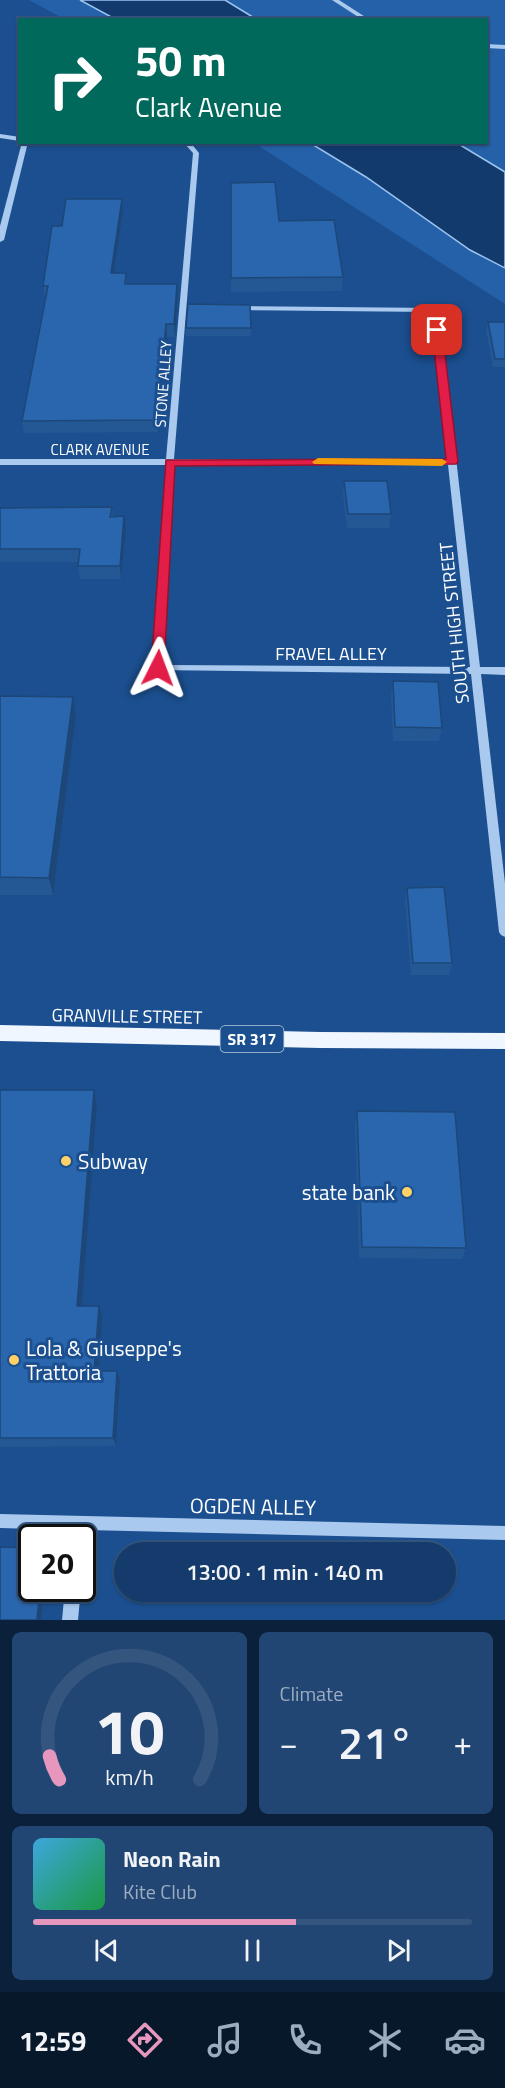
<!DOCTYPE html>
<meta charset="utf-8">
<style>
body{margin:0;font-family:"Titillium Web",sans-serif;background:#214673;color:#f1f3f6;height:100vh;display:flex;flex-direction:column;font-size:22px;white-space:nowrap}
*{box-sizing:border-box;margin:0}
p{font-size:20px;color:#9dadc1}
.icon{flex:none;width:33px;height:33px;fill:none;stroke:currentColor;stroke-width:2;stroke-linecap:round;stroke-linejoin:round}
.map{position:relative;height:1620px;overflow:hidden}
.drawer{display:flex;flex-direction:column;gap:12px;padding:12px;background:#0b203b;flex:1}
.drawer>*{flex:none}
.hud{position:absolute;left:18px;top:18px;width:470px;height:126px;border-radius:0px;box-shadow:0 2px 4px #0004,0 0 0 2px #33557e;background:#00695c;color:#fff;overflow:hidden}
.speed{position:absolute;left:18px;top:1524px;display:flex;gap:12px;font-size:30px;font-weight:700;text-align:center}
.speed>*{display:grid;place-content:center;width:78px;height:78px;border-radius:50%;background:#143b6b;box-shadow:0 2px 4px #0004,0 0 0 2px #33557e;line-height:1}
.speed .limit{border:3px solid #111;border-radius:9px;background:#fff;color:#111}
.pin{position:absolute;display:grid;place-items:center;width:51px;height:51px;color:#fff;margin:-26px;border-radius:12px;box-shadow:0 3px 9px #0006}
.me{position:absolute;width:66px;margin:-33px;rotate:3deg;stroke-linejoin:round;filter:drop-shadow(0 0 4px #0008)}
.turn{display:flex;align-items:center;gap:21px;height:126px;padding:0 18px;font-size:27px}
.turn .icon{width:78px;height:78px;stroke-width:2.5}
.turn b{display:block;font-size:42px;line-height:51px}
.big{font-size:45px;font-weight:600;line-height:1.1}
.drawer .widget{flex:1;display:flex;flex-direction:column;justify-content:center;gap:9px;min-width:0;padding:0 21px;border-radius:9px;background:#214673}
.drawer .dial{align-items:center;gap:0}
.dial svg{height:156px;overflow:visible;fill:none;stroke:#33557e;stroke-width:7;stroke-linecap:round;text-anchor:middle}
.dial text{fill:#f1f3f6;stroke:none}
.song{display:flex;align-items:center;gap:18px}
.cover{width:72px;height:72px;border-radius:9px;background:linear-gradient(135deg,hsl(200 70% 55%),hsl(140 70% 35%))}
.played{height:6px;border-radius:3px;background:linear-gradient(90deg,#e797bd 60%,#33557e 60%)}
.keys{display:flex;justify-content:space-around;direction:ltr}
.heat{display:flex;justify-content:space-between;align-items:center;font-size:33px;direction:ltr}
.drawer .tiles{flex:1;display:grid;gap:12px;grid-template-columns:1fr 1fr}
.widget:last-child{grid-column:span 2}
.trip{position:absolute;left:114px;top:1542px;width:342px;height:60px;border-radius:30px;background:#143b6b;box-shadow:0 2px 4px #0004,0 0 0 2px #33557e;font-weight:600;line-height:60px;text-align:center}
.tab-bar{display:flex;height:96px;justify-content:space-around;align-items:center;background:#08182b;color:#9dadc1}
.tab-bar .icon{width:42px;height:42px}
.tab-bar .selected{color:#e797bd}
.tab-bar b{font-size:27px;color:#f1f3f6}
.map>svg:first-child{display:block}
.green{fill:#2461a8}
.water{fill:#123a6d;stroke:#9cc4f0;stroke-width:1.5}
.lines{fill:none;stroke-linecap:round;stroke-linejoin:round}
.minor{fill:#a9c9ee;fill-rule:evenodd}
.major{fill:#f0f6ff;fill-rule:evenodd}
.wall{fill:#245895}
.shaded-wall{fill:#1d4779}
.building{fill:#2a66ad;stroke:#1d4779;stroke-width:1.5}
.route{fill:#e11d48;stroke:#92132f;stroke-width:1.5}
.slow{fill:#f59e0b}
.poi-dot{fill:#ffd166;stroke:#1b4f8f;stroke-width:2}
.labels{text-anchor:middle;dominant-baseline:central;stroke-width:6;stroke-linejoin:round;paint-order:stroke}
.far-street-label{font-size:15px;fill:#fff;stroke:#1b4f8f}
.shield{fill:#1b4f8f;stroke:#bbcadd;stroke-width:1.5}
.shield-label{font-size:16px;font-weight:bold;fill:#fff}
.street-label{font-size:18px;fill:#fff;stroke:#1b4f8f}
.near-poi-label{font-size:21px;fill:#fff;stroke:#1b4f8f;text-anchor:start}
.near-street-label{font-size:21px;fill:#fff;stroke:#1b4f8f}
</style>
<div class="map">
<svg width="505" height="1620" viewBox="0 0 505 1620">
<rect width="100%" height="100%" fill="#1b4f8f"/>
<g class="green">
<path d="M29 0H80L115 19H64Z"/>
<path d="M225 0H505V173L457 143 486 142V20L256 19Z"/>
<path d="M254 143H310L366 177 470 250 505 268V304Z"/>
</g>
<g class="water">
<path d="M80 0H225L256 19H115Z"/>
<path d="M310 143H457L505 172V268L470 250 366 177Z"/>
</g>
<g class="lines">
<g class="minor">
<path d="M332 0H339L370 20H363Z"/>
<path d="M486 44 505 45V49L486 48Z"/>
<path d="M0 134 20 137V141L0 138Z"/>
<path d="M22 142H28L4 240 0 242V226Z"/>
<path d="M183 142H190L199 153 174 459H448L432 312 236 310 232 308 236 306 435 308 439 310 480 667H505V675L481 674 505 883V937L501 935 499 932 471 674 155 670 153 668 166 465H0V459H166L193 153ZM174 465H448L470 667 163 665Z"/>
<path d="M0 1514 505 1526V1540L86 1530 82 1544V1538H71L72 1530 0 1528Z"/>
<path d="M65 1588H81L78 1620H62Z"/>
</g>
<path class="major" d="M0 1025 320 1032 505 1033V1049L320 1048 0 1041Z"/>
</g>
<g class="wall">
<path d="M231 183 279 221 343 277 342 291 231 292Z"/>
<path d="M122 199 123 211 114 273H126L127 284 178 296 175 337H167L158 432 24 433 22 421 45 298 43 286Z"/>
<path d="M250 305 251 336H186V328Z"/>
<path d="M488 322H505V367H493L486 330Z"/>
<path d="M344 481 391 514 389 528H347L343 495Z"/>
<path d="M112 507 113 517 124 516 126 529 121 579H80L78 566 79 562H0V508Z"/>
<path d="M393 681 442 728 439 741H393L391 695Z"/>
<path d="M0 696 73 697 76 716 53 895H0Z"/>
<path d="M407 888 452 963 449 975H411L405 900Z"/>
<path d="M0 1090H94L97 1104 81 1306 102 1317 98 1371 120 1380 116 1446 0 1447Z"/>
<path d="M357 1111 466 1248 462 1259 359 1258 355 1124Z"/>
</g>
<g class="shaded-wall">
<path d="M122 199 123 211 112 286 111 273Z"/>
<path d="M177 284 178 296 175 337 174 324Z"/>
<path d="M166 324 167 337 158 432 157 420Z"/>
<path d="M124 516 126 529 121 579 120 566Z"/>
<path d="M73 697 76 716 53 895 49 878Z"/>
<path d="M94 1090 97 1104 81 1317 77 1306Z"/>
<path d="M99 1306 102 1317 98 1380 94 1371Z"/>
<path d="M117 1371 120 1380 116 1446 113 1438Z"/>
<path d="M40 1588H44L41 1620H37Z"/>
</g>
<g class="building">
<path d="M275 182 279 221 334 220 343 277 231 278V183Z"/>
<path d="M66 199H122L111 273H126L125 284H177L174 324H166L157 420 22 421 48 286H43L52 226H62Z"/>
<path d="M188 304 250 305 251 328H186Z"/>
<path d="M488 322H505V359H495Z"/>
<path d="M344 481H387L391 514H348Z"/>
<path d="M112 507 110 517 124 516 120 566H78L80 549H0V508Z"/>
<path d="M393 681 438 682 442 728 395 727Z"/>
<path d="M0 696 73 697 49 878 0 877Z"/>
<path d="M444 887 452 963H413L407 888Z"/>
<path d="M0 1090H94L77 1306H99L94 1371H117L113 1438H0Z"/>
<path d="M357 1111 455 1112 466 1248 362 1247Z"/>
<path d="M0 1547 32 1548V1588H40L37 1620H0Z"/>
</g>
<path class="route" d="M437 327 442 330 458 462 456 464 175 466 164 668 162 671H153L151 668 166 460 446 459 432 330Z"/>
<path class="slow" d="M318 458 442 459 447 462 442 466 314 464 312 462Z"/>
<g class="poi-dot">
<circle cx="66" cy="1161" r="6"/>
<circle cx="407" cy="1192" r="6"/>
<circle cx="14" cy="1360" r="6"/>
</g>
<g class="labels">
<g class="far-street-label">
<text transform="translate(163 384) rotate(-86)">STONE ALLEY</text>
<text x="100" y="449">CLARK AVENUE</text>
</g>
<rect class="shield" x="220.5" y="1026" width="63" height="26" rx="4.5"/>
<g class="shield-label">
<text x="252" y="1039">SR 317</text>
</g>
<g class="street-label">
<text transform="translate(454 623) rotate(-96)">SOUTH HIGH STREET</text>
<text x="331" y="653">FRAVEL ALLEY</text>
<text transform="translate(127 1016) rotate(1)">GRANVILLE STREET</text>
</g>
<g class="near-poi-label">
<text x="78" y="1161">Subway</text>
<text x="395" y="1192" text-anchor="end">state bank</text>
<text x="26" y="1348">Lola &amp; Giuseppe's<tspan x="26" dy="24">Trattoria</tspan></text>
</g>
<g class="near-street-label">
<text transform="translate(253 1506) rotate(1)">OGDEN ALLEY</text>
</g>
</g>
</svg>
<div class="speed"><div class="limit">20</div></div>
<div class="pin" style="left:437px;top:330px;background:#d93025"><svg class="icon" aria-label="arrive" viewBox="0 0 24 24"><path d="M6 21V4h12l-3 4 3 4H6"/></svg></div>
<svg class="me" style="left:158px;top:668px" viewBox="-20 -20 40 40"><path d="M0-17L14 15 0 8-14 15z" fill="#e11d48" stroke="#fff" stroke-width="4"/></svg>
<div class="trip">13:00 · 1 min · 140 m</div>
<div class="hud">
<div class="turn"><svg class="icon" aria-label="right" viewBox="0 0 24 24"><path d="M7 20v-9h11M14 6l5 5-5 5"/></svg><div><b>50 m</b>Clark Avenue</div></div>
</div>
</div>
<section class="drawer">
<div class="tiles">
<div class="widget dial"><svg viewBox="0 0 100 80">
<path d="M14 69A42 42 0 1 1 86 69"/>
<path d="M14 69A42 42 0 0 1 9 57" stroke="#e797bd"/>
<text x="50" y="56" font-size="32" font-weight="700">10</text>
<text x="50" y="72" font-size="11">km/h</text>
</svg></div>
<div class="widget"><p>Climate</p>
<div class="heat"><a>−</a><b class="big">21°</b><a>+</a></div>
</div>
<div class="widget">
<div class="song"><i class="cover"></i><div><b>Neon Rain</b><p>Kite Club</p></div></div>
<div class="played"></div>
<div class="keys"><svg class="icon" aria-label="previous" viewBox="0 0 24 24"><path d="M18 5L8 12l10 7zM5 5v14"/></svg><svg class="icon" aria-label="pause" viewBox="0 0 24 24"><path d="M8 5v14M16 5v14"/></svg><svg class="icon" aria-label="next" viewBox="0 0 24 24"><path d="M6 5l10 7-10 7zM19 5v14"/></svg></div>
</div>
</div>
</section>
<nav class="tab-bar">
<b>12:59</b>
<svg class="icon selected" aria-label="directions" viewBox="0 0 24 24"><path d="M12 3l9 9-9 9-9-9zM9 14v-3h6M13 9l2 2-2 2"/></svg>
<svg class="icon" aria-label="music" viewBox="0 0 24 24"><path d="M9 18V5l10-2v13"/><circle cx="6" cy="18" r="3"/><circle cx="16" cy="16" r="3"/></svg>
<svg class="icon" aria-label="phone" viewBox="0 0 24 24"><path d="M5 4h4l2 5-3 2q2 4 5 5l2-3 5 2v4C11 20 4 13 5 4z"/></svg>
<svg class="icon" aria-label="climate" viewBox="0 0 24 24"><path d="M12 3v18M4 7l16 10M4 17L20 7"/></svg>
<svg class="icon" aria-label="car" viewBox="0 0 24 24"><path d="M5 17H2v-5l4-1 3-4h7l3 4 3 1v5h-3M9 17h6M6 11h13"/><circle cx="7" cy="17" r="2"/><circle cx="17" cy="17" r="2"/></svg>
</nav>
